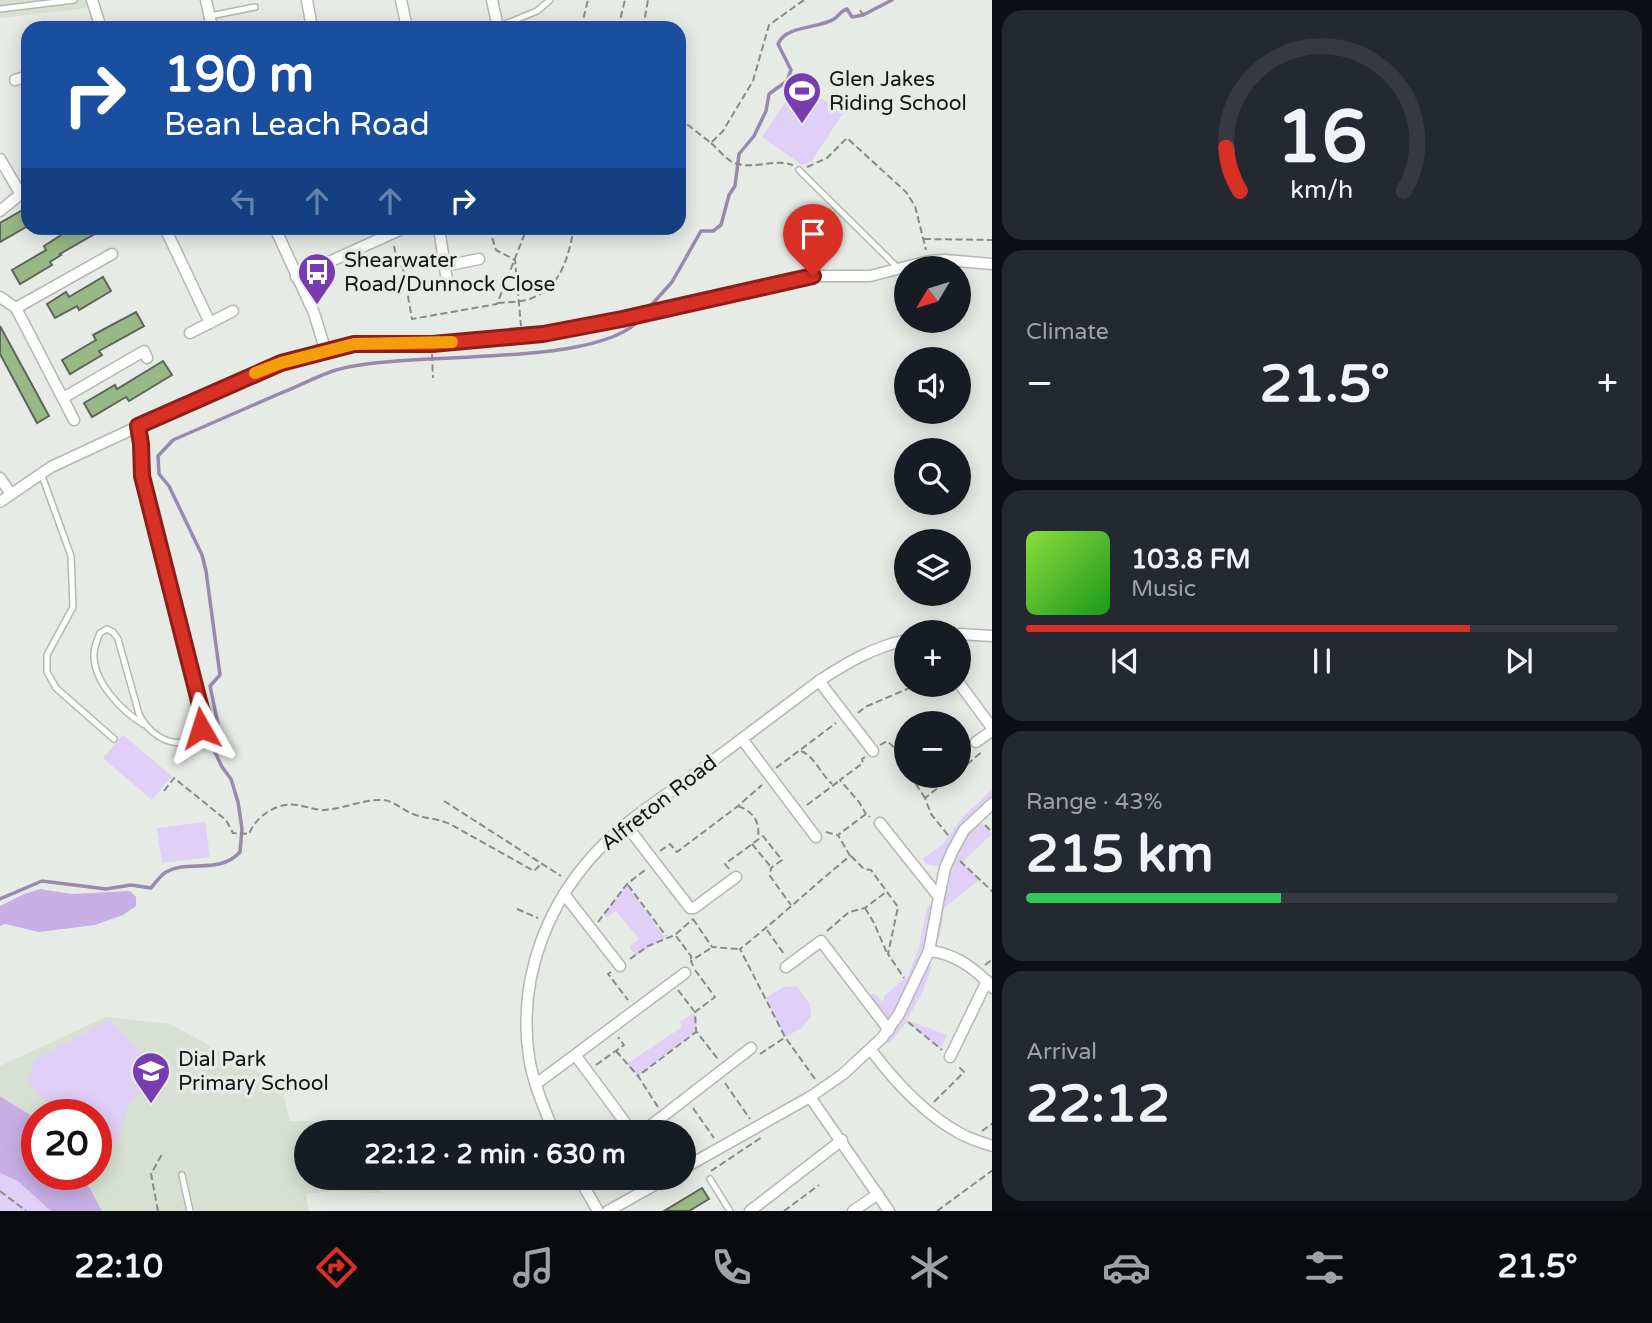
<!DOCTYPE html>
<meta charset="utf-8">
<style>
body{margin:0;font-family:"Varela Round",sans-serif;background:#242831;color:#f1f3f6;height:100vh;display:flex;flex-direction:column;font-size:26px;white-space:nowrap}
*{box-sizing:border-box;margin:0}
p{font-size:23px;color:#9ea1a6}
.icon{flex:none;width:38px;height:38px;fill:none;stroke:currentColor;stroke-width:2;stroke-linecap:round;stroke-linejoin:round}
.map{position:relative;flex:1;overflow:hidden}
.sheet{display:flex;flex-direction:column;gap:10px;padding:10px;background:#0d0f14;width:660px}
.sheet>*{flex:none}
.banner{position:absolute;left:21px;top:21px;width:665px;height:214px;border-radius:21px;box-shadow:0 4px 18px #0003;background:#1a4fa0;color:#fff;overflow:hidden}
.needle{width:46px;rotate:232deg}
.fabs{position:absolute;left:894px;top:256px;display:grid;gap:14px}
.fabs a{display:grid;place-items:center;width:77px;height:77px;border-radius:50%;background:#171b24;box-shadow:0 4px 18px #0003;font-size:35px}
.speed{position:absolute;left:21px;top:1099px;display:flex;gap:14px;font-size:35px;font-weight:700;text-align:center}
.speed>*{display:grid;place-content:center;width:91px;height:91px;border-radius:50%;background:#171b24;box-shadow:0 4px 18px #0003;line-height:1}
.speed .limit{border:10px solid #d22;background:#fff;color:#111}
.pin{position:absolute;display:grid;place-items:center;width:60px;height:60px;color:#fff;margin:-72px -30px;border-radius:50% 50% 50% 0;rotate:-45deg;box-shadow:0 0 7px #0007}
.pin .icon{rotate:45deg}
.me{position:absolute;width:77px;margin:-38px;rotate:354deg;stroke-linejoin:round;filter:drop-shadow(0 0 5px #0008)}
.turn{display:flex;align-items:center;gap:24px;height:147px;padding:0 28px;font-size:32px}
.turn .icon{width:91px;height:91px;stroke-width:2.5}
.turn b{display:block;font-size:49px;line-height:60px}
.lanes{display:flex;align-items:center;height:66px;padding:0 28px;background:#0003;justify-content:center;gap:35px;direction:ltr}
.lanes .off{opacity:.35}
.big{font-size:52px;font-weight:700;line-height:1.1}
.sheet .card{flex:1;display:flex;flex-direction:column;justify-content:center;gap:10px;min-width:0;padding:0 24px;border-radius:21px;background:#242831}
.sheet .dial{align-items:center;gap:0}
.dial svg{height:182px;overflow:visible;fill:none;stroke:#363941;stroke-width:7;stroke-linecap:round;text-anchor:middle}
.dial text{fill:#f1f3f6;stroke:none}
.song{display:flex;align-items:center;gap:21px}
.cover{width:84px;height:84px;border-radius:10px;background:linear-gradient(135deg,hsl(90 70% 55%),hsl(120 70% 35%))}
.played{height:7px;border-radius:4px;background:linear-gradient(90deg,#d93025 75%,#363941 75%)}
.keys{display:flex;justify-content:space-around;direction:ltr}
.heat{display:flex;justify-content:space-between;align-items:center;font-size:38px;direction:ltr}
.charge{height:10px;border-radius:5px;background:linear-gradient(90deg,#34c759 43%,#363941 0)}
.trip{position:absolute;left:294px;top:1120px;width:402px;height:70px;border-radius:35px;background:#171b24;box-shadow:0 4px 18px #0003;font-weight:700;line-height:70px;text-align:center}
.menu{display:flex;height:112px;justify-content:space-around;align-items:center;background:#090b0e;color:#9ea1a6}
.menu .icon{width:49px;height:49px}
.menu .active{color:#d93025}
.menu b{font-size:32px;color:#f1f3f6}
main{display:flex;flex:1;min-height:0}
.map>svg:first-child{display:block}
.built{fill:#d8e0d3}
.green{fill:#e0cff6}
.forest{fill:#c7afe5}
.lines{fill:none;stroke-linecap:round;stroke-linejoin:round}
.stream{stroke:#9a89af;stroke-width:3.5}
.building{fill:#98b885;stroke:#60635e;stroke-width:2}
.service-casing{stroke:#b3b8b1;stroke-width:8}
.minor-casing{stroke:#b3b8b1;stroke-width:13}
.path{stroke:#888b87;stroke-width:2;stroke-dasharray:7 3.5;stroke-linecap:butt}
.service{stroke:#fff;stroke-width:5}
.minor{stroke:#fff;stroke-width:10}
.route-casing{stroke:#8d1f18;stroke-width:18}
.route{stroke:#d93025;stroke-width:12}
.slow{stroke:#f59e0b;stroke-width:12}
.labels{text-anchor:middle;dominant-baseline:central;stroke-width:7;stroke-linejoin:round;paint-order:stroke}
.poi-label{font-size:21px;fill:#141513;stroke:#e7ebe5;text-anchor:start}
.street-label{font-size:21px;fill:#141513;stroke:#e7ebe5}
</style>
<main>
<div class="map">
<svg width="993" height="1211" viewBox="0 0 993 1211">
<rect width="100%" height="100%" fill="#e7ebe5"/>
<g class="built">
<path d="M0 0H86L87 8 0 18Z"/>
<path d="M106 1017 170 1024 281 1084 290 1121 347 1122 357 1132H306V1178H377L381 1193 332 1191 306 1194 309 1211H102L82 1174H96V1115H37V1119L0 1096V1066Z"/>
</g>
<g class="green">
<path d="M798 83 843 113 811 162 802 165 762 137Z"/>
<path d="M123 735 172 776 152 800 103 758Z"/>
<path d="M992 790V803L976 818 992 834 962 862 980 879 944 908 940 935 929 951 931 969 923 991 907 1020 947 1035 940 1048 907 1021 889 1044 882 1038 888 1029 866 1000 874 993 883 1002 884 996 905 978 907 979 919 947 927 908 939 897 945 868 926 864 922 859 943 844 963 817Z"/>
<path d="M205 822 210 857 162 863 157 828Z"/>
<path d="M627 884 665 938 636 955 629 947 639 939 616 911 607 917 604 915Z"/>
<path d="M797 986 810 1004 811 1016 802 1028 785 1037 766 998 783 987Z"/>
<path d="M695 1012 696 1031 638 1076 627 1064 682 1027 680 1022Z"/>
<path d="M110 1020 159 1070 127 1107C126 1123 114 1152 101 1161L96 1156V1115H58L28 1082 34 1060Z"/>
<path d="M0 1155 66 1211H0Z"/>
</g>
<g class="forest">
<path d="M40 889 72 894 130 891 136 897V906L123 915 95 925 39 932 5 924 0 926V906L24 894Z"/>
<path d="M0 1096 37 1119V1174H82L102 1211H51L18 1181 0 1173Z"/>
</g>
<g class="lines">
<g class="stream">
<path d="M646 311 672 282 701 231H713L721 225 729 195 735 186 739 154 754 136 766 111 769 94 787 81 791 70 778 44C786 25 818 29 834 19 840 15 840 11 847 9L852 17 863 15 892 0"/>
<path d="M0 899 42 881 106 889 131 885 151 888C155 883 161 875 166 872 189 859 219 875 240 852L242 829 238 802 231 779 222 767 214 750 218 724 210 686 220 675 206 571 202 555 169 486 159 474 158 456 173 440C209 424 245 409 281 393 299 386 317 376 336 370 404 349 602 370 642 317"/>
</g>
</g>
<g class="building">
<path d="M28 207V226L0 242V223Z"/>
<path d="M72 228H105L60 254 61 255 50 262 52 265 20 284 12 270 46 250 44 246Z"/>
<path d="M103 277 111 291 79 310 77 306 55 318 47 304 66 292 69 297Z"/>
<path d="M136 312 144 326 99 351 102 355 70 374 62 360 96 340 93 335Z"/>
<path d="M0 326 49 416 37 423 0 354Z"/>
<path d="M163 361 172 375 129 401 126 397 92 417 84 403 115 385 117 389Z"/>
<path d="M702 1188 709 1199 689 1211H664Z"/>
</g>
<g class="lines">
<defs>
<g id="service">
<path d="M0 9 74 0"/>
<path d="M210 16 255 7"/>
<path d="M498 27 537 11 550 0"/>
<path d="M799 170 899 269"/>
<path d="M138 426 141 444 142 476 203 717C196 759 152 743 139 714L118 639 113 632 107 629 100 633C97 640 94 647 94 654 93 682 122 711 143 724"/>
<path d="M41 473 71 556 73 607 47 655V672L56 688 114 739"/>
<path d="M182 1175 190 1211"/>
<path d="M710 1179 730 1211"/>
</g>
<g id="minor">
<path d="M92 0 101 28"/>
<path d="M206 0 212 28"/>
<path d="M307 0 312 28"/>
<path d="M401 0 407 28"/>
<path d="M492 0 498 28"/>
<path d="M15 80 28 76"/>
<path d="M0 159 20 193"/>
<path d="M0 211 28 188"/>
<path d="M165 228 210 323"/>
<path d="M275 228 314 313 326 352"/>
<path d="M439 228 447 281"/>
<path d="M445 266 479 259"/>
<path d="M296 277 404 228"/>
<path d="M0 297 16 308 74 420"/>
<path d="M16 308 112 254"/>
<path d="M190 333 233 311"/>
<path d="M63 398 144 351 147 358"/>
<path d="M0 478 11 494"/>
<path d="M0 502 51 467 251 374 281 363 354 344 432 343 524 337 622 319 813 276H870L929 261 945 260 993 264"/>
<path d="M959 634 993 636"/>
<path d="M819 681 873 751"/>
<path d="M959 683 993 729"/>
<path d="M742 739 816 837"/>
<path d="M976 742 993 730"/>
<path d="M880 823 939 897"/>
<path d="M626 825 690 908H694L736 877"/>
<path d="M564 894 620 966"/>
<path d="M929 951C955 953 975 968 993 988"/>
<path d="M786 967 821 941 889 1030"/>
<path d="M871 1050C895 1082 926 1115 961 1134 971 1139 982 1143 993 1146"/>
<path d="M576 1056 627 1125 638 1131 645 1130 751 1048"/>
<path d="M950 1057 987 981"/>
<path d="M536 1084 685 973"/>
<path d="M810 1097 889 1211"/>
<path d="M554 1132C544 1108 533 1083 529 1057 517 976 549 897 607 841 631 818 660 799 687 780 731 747 775 714 819 681 846 663 874 647 906 640"/>
<path d="M684 1168 810 1097 842 1075 882 1038 899 1014 929 951 939 897 945 868 953 850 964 830 993 803"/>
<path d="M579 1178 598 1211"/>
<path d="M608 1211 667 1178"/>
<path d="M750 1211 842 1140"/>
<path d="M853 1211 878 1194"/>
</g>
</defs>
<use href="#service" class="service-casing"/>
<use href="#minor" class="minor-casing"/>
<g class="path">
<path d="M860 10 866 19"/>
<path d="M581 28 588 0"/>
<path d="M618 28 625 0"/>
<path d="M643 28 648 0"/>
<path d="M679 118 711 143 723 131 753 81 769 25 804 0"/>
<path d="M711 143C718 149 724 157 732 162 751 171 774 158 793 165"/>
<path d="M807 167 827 158 847 138 906 192 915 206 926 250"/>
<path d="M489 228 496 250 515 260 521 326"/>
<path d="M491 231 512 228"/>
<path d="M924 239 993 240"/>
<path d="M394 246 397 260 403 268 412 319 497 304 527 228"/>
<path d="M498 303C508 302 521 302 530 299 562 287 568 257 574 228"/>
<path d="M432 354 433 378"/>
<path d="M858 713 865 707 919 684"/>
<path d="M959 733H968"/>
<path d="M880 745 887 741 897 750 906 754"/>
<path d="M801 751C815 757 820 773 832 784"/>
<path d="M904 755 903 765 906 770"/>
<path d="M865 757 862 759 863 763 840 780 859 802 866 814"/>
<path d="M776 768 836 723"/>
<path d="M959 771 983 751"/>
<path d="M910 775 925 798"/>
<path d="M164 791 174 778 226 820 233 833 249 834C256 816 277 802 297 805 306 806 314 810 324 810 343 809 363 799 383 800 395 801 402 810 413 814 425 819 437 818 450 824L534 871 542 863"/>
<path d="M444 801 561 876"/>
<path d="M807 805 839 781"/>
<path d="M738 806C754 812 760 822 758 838"/>
<path d="M985 825 993 833"/>
<path d="M826 832 837 835"/>
<path d="M948 835 931 814 925 798 954 775"/>
<path d="M752 844 771 867"/>
<path d="M660 851 670 844 677 852 738 806 762 785"/>
<path d="M851 856 864 869 871 870 898 907 888 954 904 978"/>
<path d="M960 861 993 892"/>
<path d="M729 869 725 864 763 836 782 860 771 868 770 876 791 905"/>
<path d="M628 885 666 936"/>
<path d="M865 908 874 923 887 953"/>
<path d="M517 909 538 918"/>
<path d="M693 919 712 947 738 949"/>
<path d="M598 922 627 884 645 870"/>
<path d="M767 930 784 954"/>
<path d="M827 931 849 912 865 908 886 892"/>
<path d="M676 936 691 956V960"/>
<path d="M630 959 648 946 675 935 693 919"/>
<path d="M985 965 993 959"/>
<path d="M693 966 691 961 711 948"/>
<path d="M695 970 715 997 695 1012 696 1031 718 1059"/>
<path d="M611 972 608 974 628 1000"/>
<path d="M678 990 694 1011"/>
<path d="M908 1022 942 1050"/>
<path d="M616 1051 638 1076"/>
<path d="M760 1054 784 1038"/>
<path d="M596 1065 624 1045 618 1037"/>
<path d="M815 1079 785 1037 740 949C778 919 813 886 850 856L838 835 866 814 870 817"/>
<path d="M725 1083 750 1119"/>
<path d="M934 1102 964 1072 958 1066"/>
<path d="M658 1107 638 1076 696 1032"/>
<path d="M693 1108 714 1138"/>
<path d="M982 1131 993 1123"/>
<path d="M711 1171 762 1137"/>
<path d="M0 1191 26 1211"/>
<path d="M158 1211 151 1174 162 1154"/>
<path d="M784 1211 819 1185"/>
<path d="M937 1211 993 1170"/>
</g>
<use href="#service" class="service"/>
<use href="#minor" class="minor"/>
</g>
<g class="lines">
<defs>
<path id="route" d="M201 728 203 717 142 476 141 444 138 426 281 363 354 344H432L543 334 622 319 813 276"/>
</defs>
<use href="#route" class="route-casing"/>
<use href="#route" class="route"/>
<path class="slow" d="M255 373 281 363 354 344 452 342"/>
</g>
<defs>
<symbol id="stadium-pin" viewBox="-11 -11 22 30"><path d="M0 17L-7.5 6A9.5 9.5 0 1 1 7.5 6Z" fill="#793bb0" stroke="#e7ebe5"/><path d="M0-5a6.5 5 0 1 0 0 10a6.5 5 0 1 0 0-10ZM-3.5-1.8h7v3.6h-7Z" fill="#fff"/></symbol>
<symbol id="bus-pin" viewBox="-11 -11 22 30"><path d="M0 17L-7.5 6A9.5 9.5 0 1 1 7.5 6Z" fill="#793bb0" stroke="#e7ebe5"/><path d="M-5-6H5V4H4V6H2V4H-2V6H-4V4H-5ZM-3.5-4V0h7V-4ZM-3.5 1.2v1.5H-2V1.2ZM2 1.2v1.5H3.5V1.2Z" fill="#fff"/></symbol>
<symbol id="school-pin" viewBox="-11 -11 22 30"><path d="M0 17L-7.5 6A9.5 9.5 0 1 1 7.5 6Z" fill="#793bb0" stroke="#e7ebe5"/><path d="M0-5L7-2L0 1L-7-2ZM-4 1L0 2.5L4 1V4Q0 6-4 4Z" fill="#fff"/></symbol>
</defs>
<g fill-rule="evenodd">
<use href="#stadium-pin" x="780" y="69" width="44" height="60"/>
<use href="#bus-pin" x="295" y="250" width="44" height="60"/>
<use href="#school-pin" x="129" y="1049" width="44" height="60"/>
</g>
<g class="labels">
<g class="poi-label">
<text x="829" y="79">Glen Jakes<tspan x="829" dy="24">Riding School</tspan></text>
<text x="344" y="260">Shearwater<tspan x="344" dy="24">Road/Dunnock Close</tspan></text>
<text x="178" y="1059">Dial Park<tspan x="178" dy="24">Primary School</tspan></text>
</g>
<g class="street-label">
<text transform="translate(659 803) rotate(-38)">Alfreton Road</text>
</g>
</g>
</svg>
<div class="fabs">
<a><svg class="needle" viewBox="-14 -14 28 28"><path d="M0-13l5 13h-10z" fill="#e53935"/><path d="M0 13l5-13h-10z" fill="#9ea1a6"/></svg></a>
<a><svg class="icon" aria-label="sound" viewBox="0 0 24 24"><path d="M4 9h4l5-4v14l-5-4H4zM17 9q2 3 0 6"/></svg></a>
<a><svg class="icon" aria-label="search" viewBox="0 0 24 24"><circle cx="10" cy="10" r="6"/><path d="M15 15l6 6"/></svg></a>
<a><svg class="icon" aria-label="layers" viewBox="0 0 24 24"><path d="M12 4l9 5-9 5-9-5zM3 14l9 5 9-5"/></svg></a>
<a>+</a>
<a>−</a>
</div>
<div class="speed"><div class="limit">20</div></div>
<div class="pin" style="left:813px;top:276px;background:#d93025"><svg class="icon" aria-label="arrive" viewBox="0 0 24 24"><path d="M6 21V4h12l-3 4 3 4H6"/></svg></div>
<svg class="me" style="left:201px;top:728px" viewBox="-20 -20 40 40"><path d="M0-17L14 15 0 8-14 15z" fill="#d93025" stroke="#fff" stroke-width="4"/></svg>
<div class="trip">22:12 · 2 min · 630 m</div>
<div class="banner">
<div class="turn"><svg class="icon" aria-label="right" viewBox="0 0 24 24"><path d="M7 20v-9h11M14 6l5 5-5 5"/></svg><div><b>190 m</b>Bean Leach Road</div></div>
<div class="lanes"><svg class="icon off" aria-label="left" viewBox="0 0 24 24"><path d="M17 20v-9H6M10 6l-5 5 5 5"/></svg><svg class="icon off" aria-label="ahead" viewBox="0 0 24 24"><path d="M12 20V5M6 11l6-6 6 6"/></svg><svg class="icon off" aria-label="ahead" viewBox="0 0 24 24"><path d="M12 20V5M6 11l6-6 6 6"/></svg><svg class="icon" aria-label="right" viewBox="0 0 24 24"><path d="M7 20v-9h11M14 6l5 5-5 5"/></svg></div>
</div>
</div>
<section class="sheet">
<div class="card dial"><svg viewBox="0 0 100 80">
<path d="M14 69A42 42 0 1 1 86 69"/>
<path d="M14 69A42 42 0 0 1 8 50" stroke="#d93025"/>
<text x="50" y="56" font-size="32" font-weight="700">16</text>
<text x="50" y="72" font-size="11">km/h</text>
</svg></div>
<div class="card"><p>Climate</p>
<div class="heat"><a>−</a><b class="big">21.5°</b><a>+</a></div>
</div>
<div class="card">
<div class="song"><i class="cover"></i><div><b>103.8 FM</b><p>Music</p></div></div>
<div class="played"></div>
<div class="keys"><svg class="icon" aria-label="previous" viewBox="0 0 24 24"><path d="M18 5L8 12l10 7zM5 5v14"/></svg><svg class="icon" aria-label="pause" viewBox="0 0 24 24"><path d="M8 5v14M16 5v14"/></svg><svg class="icon" aria-label="next" viewBox="0 0 24 24"><path d="M6 5l10 7-10 7zM19 5v14"/></svg></div>
</div>
<div class="card"><p>Range · 43%</p><b class="big">215 km</b><div class="charge"></div></div>
<div class="card"><p>Arrival</p><b class="big">22:12</b></div>
</section>
</main>
<nav class="menu">
<b>22:10</b>
<svg class="icon active" aria-label="directions" viewBox="0 0 24 24"><path d="M12 3l9 9-9 9-9-9zM9 14v-3h6M13 9l2 2-2 2"/></svg>
<svg class="icon" aria-label="music" viewBox="0 0 24 24"><path d="M9 18V5l10-2v13"/><circle cx="6" cy="18" r="3"/><circle cx="16" cy="16" r="3"/></svg>
<svg class="icon" aria-label="phone" viewBox="0 0 24 24"><path d="M5 4h4l2 5-3 2q2 4 5 5l2-3 5 2v4C11 20 4 13 5 4z"/></svg>
<svg class="icon" aria-label="climate" viewBox="0 0 24 24"><path d="M12 3v18M4 7l16 10M4 17L20 7"/></svg>
<svg class="icon" aria-label="car" viewBox="0 0 24 24"><path d="M5 17H2v-5l4-1 3-4h7l3 4 3 1v5h-3M9 17h6M6 11h13"/><circle cx="7" cy="17" r="2"/><circle cx="17" cy="17" r="2"/></svg>
<svg class="icon" aria-label="filters" viewBox="0 0 24 24"><path d="M4 7h16M4 17h16"/><circle cx="9" cy="7" r="2"/><circle cx="15" cy="17" r="2"/></svg>
<b>21.5°</b>
</nav>
